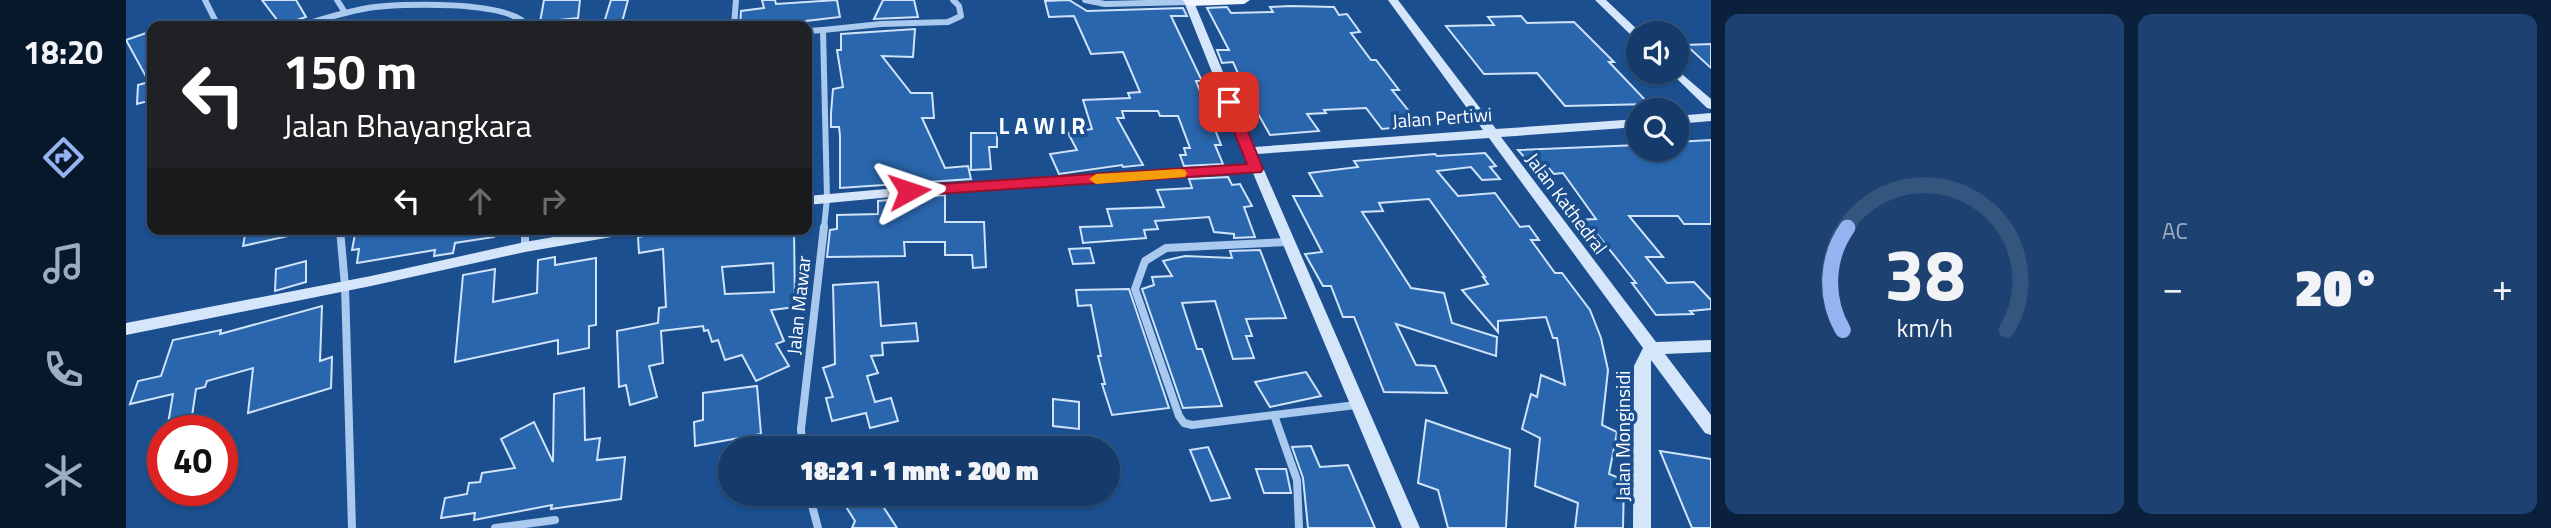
<!DOCTYPE html>
<html lang="id">
<meta charset="utf-8">
<style>
body{margin:0;font-family:"Titillium Web",sans-serif;background:#1d4271;color:#f1f3f6;height:100vh;display:flex;flex-direction:column;font-size:26px;white-space:nowrap}
*{box-sizing:border-box;margin:0}
p{font-size:23px;color:#9dadc1}
.icon{flex:none;width:38px;height:38px;fill:none;stroke:currentColor;stroke-width:2;stroke-linecap:round;stroke-linejoin:round}
.map{position:relative;flex:1;overflow:hidden}
.sheet{display:flex;flex-direction:column;gap:14px;padding:14px;background:#0b203b;width:840px}
.sheet>*{flex:none}
.hud{position:absolute;left:21px;top:21px;width:665px;height:214px;border-radius:14px;box-shadow:0 2px 5px #0004,0 0 0 2px #33557e;background:#202124;color:#fff;overflow:hidden}
.buttons{position:absolute;left:1500px;top:21px;display:grid;gap:14px}
.buttons a{display:grid;place-items:center;width:63px;height:63px;border-radius:50%;background:#143b6b;box-shadow:0 2px 5px #0004,0 0 0 2px #33557e;font-size:35px}
.speed{position:absolute;left:21px;top:415px;display:flex;gap:14px;font-size:35px;font-weight:700;text-align:center}
.speed>*{display:grid;place-content:center;width:91px;height:91px;border-radius:50%;background:#143b6b;box-shadow:0 2px 5px #0004,0 0 0 2px #33557e;line-height:1}
.speed .limit{border:10px solid #d22;background:#fff;color:#111}
.pin{position:absolute;display:grid;place-items:center;width:60px;height:60px;color:#fff;margin:-30px;border-radius:14px;box-shadow:0 4px 10px #0006}
.me{position:absolute;width:77px;margin:-38px;rotate:85deg;stroke-linejoin:round;filter:drop-shadow(0 0 5px #0008)}
.turn{display:flex;align-items:center;gap:24px;height:147px;padding:0 21px;font-size:32px}
.turn .icon{width:91px;height:91px;stroke-width:2.5}
.turn b{display:block;font-size:49px;line-height:60px}
.lanes{display:flex;align-items:center;height:66px;padding:0 21px;background:#0003;justify-content:center;gap:35px;direction:ltr}
.lanes .off{opacity:.35}
.big{font-size:52px;font-weight:800;line-height:1.1}
.sheet .card{flex:1;display:flex;flex-direction:column;justify-content:center;gap:10px;min-width:0;padding:0 24px;border-radius:14px;background:#1d4271}
.sheet .dial{align-items:center;gap:0}
.dial svg{height:182px;overflow:visible;fill:none;stroke:#33557e;stroke-width:7;stroke-linecap:round;text-anchor:middle}
.dial text{fill:#f1f3f6;stroke:none}
.heat{display:flex;justify-content:space-between;align-items:center;font-size:38px;direction:ltr}
.sheet .tiles{flex:1;display:grid;gap:14px;grid-template-columns:repeat(2,1fr)}
.trip{position:absolute;left:592px;top:436px;width:402px;height:70px;border-radius:35px;background:#143b6b;box-shadow:0 2px 5px #0004,0 0 0 2px #33557e;font-weight:800;line-height:70px;text-align:center}
main{display:flex;flex:1;min-height:0}
.tabs{display:flex;flex-direction:column;width:126px;justify-content:space-around;align-items:center;background:#08182b;color:#9dadc1}
.tabs .icon{width:49px;height:49px}
.tabs .selected{color:#95b2f1}
.tabs b{font-size:32px;color:#f1f3f6}
.map>svg:first-child{display:block}
.building{fill:#2a66ad;stroke:#cfe3fa;stroke-width:2;fill-rule:evenodd}
.lines{fill:none;stroke-linecap:round;stroke-linejoin:round}
.street-far1{stroke:#a9c9ee;stroke-width:6}
.street{stroke:#a9c9ee;stroke-width:8}
.secondary{fill:#d6e6fa;fill-rule:evenodd}
.primary{fill:#f0f6ff;fill-rule:evenodd}
.route{fill:#e11d48;stroke:#92132f;stroke-width:2}
.slow{fill:#f59e0b}
.labels{text-anchor:middle;dominant-baseline:central;stroke-width:7;stroke-linejoin:round;paint-order:stroke}
.street-label{font-size:19px;fill:#fff;stroke:#1b4f8f}
.quarter-label{font-size:23px;font-weight:bold;fill:#fff;stroke:#1b4f8f}
</style>
<main>
<nav class="tabs">
<b>18:20</b>
<svg class="icon selected" aria-label="directions" viewBox="0 0 24 24"><path d="M12 3l9 9-9 9-9-9zM9 14v-3h6M13 9l2 2-2 2"/></svg>
<svg class="icon" aria-label="music" viewBox="0 0 24 24"><path d="M9 18V5l10-2v13"/><circle cx="6" cy="18" r="3"/><circle cx="16" cy="16" r="3"/></svg>
<svg class="icon" aria-label="phone" viewBox="0 0 24 24"><path d="M5 4h4l2 5-3 2q2 4 5 5l2-3 5 2v4C11 20 4 13 5 4z"/></svg>
<svg class="icon" aria-label="climate" viewBox="0 0 24 24"><path d="M12 3v18M4 7l16 10M4 17L20 7"/></svg>
</nav>
<div class="map">
<svg width="1585" height="528" viewBox="0 0 1585 528">
<rect width="100%" height="100%" fill="#1b4f8f"/>
<g class="building">
<path d="M136 0H170L180 17 155 25Z"/>
<path d="M418 0H454L452 18 414 22Z"/>
<path d="M485 0H502L495 26H477Z"/>
<path d="M636 0H649L650 4 711 0 714 17 680 21 678 26H614L615 11 638 8Z"/>
<path d="M757 0H788L792 17 748 19Z"/>
<path d="M943 0 961 11 1057 8 1061 16H1045L1076 81H1070L1095 145H1089L1097 164 1058 166 1054 155H1060L1058 148H1064L1052 116H1034L1032 111H996L998 118H991L1017 165 997 167 996 165 933 174 924 154 951 150 942 133 966 129 957 100 1004 98 1002 93 1014 92 997 52 965 54 948 16 923 17 919 1Z"/>
<path d="M1164 6 1208 7 1213 15 1221 14 1234 32 1225 33 1245 60H1250L1273 90H1266L1294 125 1256 129 1240 108 1198 110 1200 113 1181 114 1193 131 1144 135 1122 96 1107 62 1096 63 1091 50H1103L1081 8 1101 7 1105 13 1147 12 1144 7Z"/>
<path d="M1395 16 1401 23 1448 22 1488 62H1483L1523 104 1439 106 1411 73 1358 74 1320 26 1368 25 1362 17Z"/>
<path d="M789 29 787 57 756 56 785 93H806L808 118H796L819 168 842 166 845 179 714 188V136L713 127H705V113L707 89 717 87 711 50H715V34Z"/>
<path d="M26 31V100L11 104 12 85 23 82 0 40Z"/>
<path d="M1585 44V68L1560 45Z"/>
<path d="M845 133H871V147H863L865 169 845 170Z"/>
<path d="M1585 140V224H1558L1552 216H1503L1537 257H1520L1541 283 1568 282 1585 300V309L1564 311 1567 314 1530 315 1506 283H1510L1472 235 1464 236 1451 220 1470 219 1437 173 1428 174 1419 164 1405 165 1392 150 1512 145V149H1550V142Z"/>
<path d="M1359 153 1370 166 1364 167 1374 179 1356 180 1345 167 1311 171 1332 196 1369 193 1394 227 1403 226 1413 240H1405L1429 273H1436L1464 310 1475 338 1482 370 1476 425 1491 432 1483 474 1498 480 1497 528H1449L1452 503 1409 486 1414 438 1396 429 1405 394 1411 397 1415 375 1439 385 1431 338H1427L1420 317 1372 321V332L1336 290 1362 284 1357 277H1359L1303 199 1253 203 1257 211 1236 212 1285 288 1318 293 1326 323 1371 337 1370 356 1270 324 1290 365 1309 366 1321 393 1258 392 1228 317H1217L1205 286H1197L1179 254 1196 252 1167 196H1196L1183 173 1232 167 1228 161 1309 154 1311 156Z"/>
<path d="M1102 177 1106 185 1114 184 1126 206 1118 207 1129 237 1108 238V234L1088 232 1083 217 1029 221 1032 229 1018 230 1020 238 957 243 954 227 986 226 981 209 1038 207 1031 190 1066 188 1063 179Z"/>
<path d="M819 195V222H858L860 267 847 268 846 255H819V242H778L779 256 701 257 704 230 711 229V215L752 214V201Z"/>
<path d="M120 229H166L167 235 117 246Z"/>
<path d="M230 229H367L368 237 329 243 327 253 308 256 309 250 231 263 233 249 226 250Z"/>
<path d="M561 229H668L669 307 645 310 658 341 650 344 663 366 630 381 616 355 599 360 592 340 586 342 582 330 578 331 577 326 535 331 537 363 523 366 531 397 504 405 500 385 493 387 491 331 532 323 533 308 540 307 537 249 513 253 512 237ZM647 263 648 292 599 294 596 267Z"/>
<path d="M964 248 968 263 947 264 943 249Z"/>
<path d="M1134 250 1160 318 1120 319 1126 336H1120L1128 358 1107 359 1089 301 1056 303 1071 349H1076L1096 406 1057 408 1016 289 1028 285 1026 277 1046 276 1037 261 1059 256 1106 258 1104 251Z"/>
<path d="M429 257V265L470 258V325L463 326V348L432 354V340L329 362 337 275 369 269 367 302 411 293 412 260Z"/>
<path d="M180 261V282L149 291 150 269Z"/>
<path d="M752 282 755 326 790 323 792 341 756 343 757 355 745 356 752 373 741 376 749 402 765 398 772 421 744 428 740 413 706 421 700 398 707 397 697 368 709 364 707 285Z"/>
<path d="M1003 289 1043 408 986 415 976 384H979L972 356H975L965 305 952 306 950 290Z"/>
<path d="M196 306 194 361 206 357 205 388 122 413 127 368 81 381 79 387 70 389 65 423 41 430 47 394 4 404 12 381 35 376 47 340 95 330 94 334Z"/>
<path d="M1180 372 1195 396 1144 407 1129 382Z"/>
<path d="M631 386 635 434 569 446 568 422 577 420V393Z"/>
<path d="M458 388 459 440 474 438 471 460 499 457 495 499 425 509 426 505 348 520 349 513 315 518 319 498 341 494 343 483 354 482 356 473 389 468 375 439 408 422 427 462 428 394Z"/>
<path d="M927 399 953 402V429L927 426Z"/>
<path d="M1300 420 1384 449 1380 528H1322L1312 490 1292 483Z"/>
<path d="M1185 446 1194 467 1222 465 1249 528H1182L1177 478 1166 447Z"/>
<path d="M1082 447 1102 493 1104 498 1085 501 1064 450Z"/>
<path d="M1534 451 1585 459V528H1566Z"/>
<path d="M1130 469H1160L1165 493H1138Z"/>
<path d="M712 494H749L771 528H726L729 521Z"/>
</g>
<g class="lines">
<g class="street-far1">
<path d="M79 0 92 26"/>
<path d="M211 0 218 11"/>
<path d="M959 0 979 4 1063 2"/>
<path d="M174 26C196 19 218 12 242 8 274 3 383 0 402 26"/>
<path d="M608 26 610 0"/>
<path d="M681 31 697 30"/>
<path d="M698 228 701 198 697 30 755 24 822 22 835 16 833 6 827 0"/>
</g>
<g class="street">
<path d="M214 229 219 286 226 528"/>
<path d="M399 229V247"/>
<path d="M1161 242 1040 248 1019 261 1009 289 1053 416 1058 423 1066 425 1230 405"/>
<path d="M1148 415 1171 480 1173 528"/>
<path d="M676 448 675 429 698 227"/>
<path d="M683 494 692 528"/>
<path d="M369 528 429 520"/>
</g>
<g class="secondary">
<path d="M1059 0 1068 2 1128 147 1357 130 1262 0H1272L1370 129 1512 119V127L1375 137 1530 342 1585 340V352L1539 354 1585 415V435L1579 433 1525 360V528H1507L1508 366 1517 348 1363 138 1131 154 1294 528H1276L1127 173 839 190 681 205V196L839 182 1123 165 1058 2Z"/>
<path d="M1469 0H1480L1515 33H1512V39L1508 38Z"/>
<path d="M1550 69 1585 99V109L1581 108 1546 74 1545 72H1550Z"/>
<path d="M1585 113V121L1550 124V116Z"/>
<path d="M473 229H510L503 234 399 252 245 286 0 335V323L245 276 399 242Z"/>
</g>
<path class="primary" d="M1056 0H1124L1118 4 1063 6Z"/>
</g>
<path class="route" d="M1103 97 1110 102 1137 169 1135 172 783 196 776 191 783 186 1121 164 1096 102Z"/>
<path class="slow" d="M1054 169 1059 170 1061 173 1059 177 970 184 963 179 970 174Z"/>
<g class="labels">
<g class="street-label">
<text transform="translate(1316 117) rotate(-4)">Jalan Pertiwi</text>
<text transform="translate(1441 203) rotate(53)">Jalan Kathedral</text>
<text transform="translate(672 305) rotate(-84)">Jalan Mawar</text>
<text transform="translate(1496 436) rotate(-90)">Jalan Monginsidi</text>
</g>
<g class="quarter-label">
<text x="916" y="125">L A W I R</text>
</g>
</g>
</svg>
<div class="buttons">
<a><svg class="icon" aria-label="sound" viewBox="0 0 24 24"><path d="M4 9h4l5-4v14l-5-4H4zM17 9q2 3 0 6"/></svg></a>
<a><svg class="icon" aria-label="search" viewBox="0 0 24 24"><circle cx="10" cy="10" r="6"/><path d="M15 15l6 6"/></svg></a>
</div>
<div class="speed"><div class="limit">40</div></div>
<div class="pin" style="left:1103px;top:102px;background:#d93025"><svg class="icon" aria-label="arrive" viewBox="0 0 24 24"><path d="M6 21V4h12l-3 4 3 4H6"/></svg></div>
<svg class="me" style="left:783px;top:191px" viewBox="-20 -20 40 40"><path d="M0-17L14 15 0 8-14 15z" fill="#e11d48" stroke="#fff" stroke-width="4"/></svg>
<div class="trip">18:21 · 1 mnt · 200 m</div>
<div class="hud">
<div class="turn"><svg class="icon" aria-label="left" viewBox="0 0 24 24"><path d="M17 20v-9H6M10 6l-5 5 5 5"/></svg><div><b>150 m</b>Jalan Bhayangkara</div></div>
<div class="lanes"><svg class="icon" aria-label="left" viewBox="0 0 24 24"><path d="M17 20v-9H6M10 6l-5 5 5 5"/></svg><svg class="icon off" aria-label="ahead" viewBox="0 0 24 24"><path d="M12 20V5M6 11l6-6 6 6"/></svg><svg class="icon off" aria-label="right" viewBox="0 0 24 24"><path d="M7 20v-9h11M14 6l5 5-5 5"/></svg></div>
</div>
</div>
<section class="sheet">
<div class="tiles">
<div class="card dial"><svg viewBox="0 0 100 80">
<path d="M14 69A42 42 0 1 1 86 69"/>
<path d="M14 69A42 42 0 0 1 16 24" stroke="#95b2f1"/>
<text x="50" y="56" font-size="32" font-weight="700">38</text>
<text x="50" y="72" font-size="11">km/h</text>
</svg></div>
<div class="card"><p>AC</p>
<div class="heat"><a>−</a><b class="big">20°</b><a>+</a></div>
</div>
</div>
</section>
</main>
